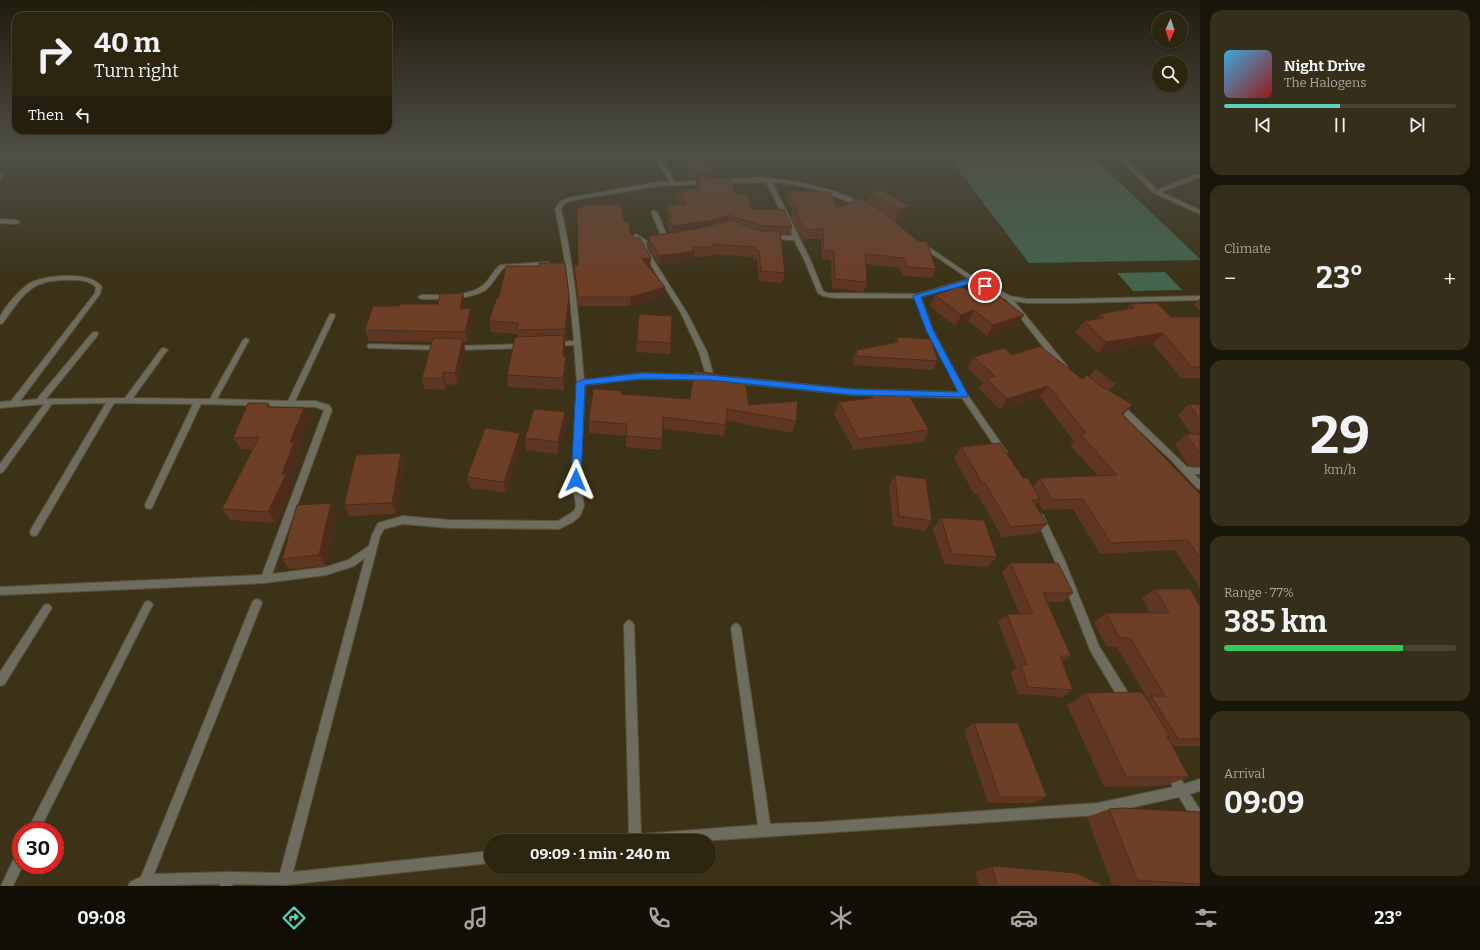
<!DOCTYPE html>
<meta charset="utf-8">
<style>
body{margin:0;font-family:Bitter,serif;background:#342e1a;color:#f1f3f6;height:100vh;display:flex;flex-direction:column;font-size:15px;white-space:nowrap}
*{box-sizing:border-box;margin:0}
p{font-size:13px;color:#a6a59f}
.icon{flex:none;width:22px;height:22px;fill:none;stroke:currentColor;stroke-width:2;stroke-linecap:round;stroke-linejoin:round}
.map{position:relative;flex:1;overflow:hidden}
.sheet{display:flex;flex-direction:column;gap:10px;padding:10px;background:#181509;width:280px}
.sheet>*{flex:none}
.banner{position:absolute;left:12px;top:12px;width:380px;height:122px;border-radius:12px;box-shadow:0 1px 3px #0004,0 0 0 1px #484331;background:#2c2611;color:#f1f3f6;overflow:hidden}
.needle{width:26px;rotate:183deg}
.buttons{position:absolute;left:1152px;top:12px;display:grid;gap:8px}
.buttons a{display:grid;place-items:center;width:36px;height:36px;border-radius:50%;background:#2c2611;box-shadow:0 1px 3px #0004,0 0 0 1px #484331;font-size:20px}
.speed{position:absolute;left:12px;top:822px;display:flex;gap:8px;font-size:20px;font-weight:700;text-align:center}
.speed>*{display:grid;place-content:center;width:52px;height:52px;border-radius:50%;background:#2c2611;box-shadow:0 1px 3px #0004,0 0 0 1px #484331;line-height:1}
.speed .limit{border:6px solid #d22;background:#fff;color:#111}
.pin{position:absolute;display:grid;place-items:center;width:34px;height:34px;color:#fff;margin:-17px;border:2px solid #fff;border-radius:50%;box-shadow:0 1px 4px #0007}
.me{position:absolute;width:44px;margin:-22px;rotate:1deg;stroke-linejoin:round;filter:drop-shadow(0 0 3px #0008)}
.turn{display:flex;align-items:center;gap:14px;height:84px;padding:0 16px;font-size:18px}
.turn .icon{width:52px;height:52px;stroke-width:2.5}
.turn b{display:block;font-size:28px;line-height:34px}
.then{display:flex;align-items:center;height:38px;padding:0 16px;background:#0003;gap:8px;font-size:15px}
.big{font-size:30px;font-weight:700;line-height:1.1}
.sheet .card{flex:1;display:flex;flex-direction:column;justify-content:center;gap:6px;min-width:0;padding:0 14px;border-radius:12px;background:#342e1a}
.sheet .dial{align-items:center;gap:0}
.dial b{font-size:52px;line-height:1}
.song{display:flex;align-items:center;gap:12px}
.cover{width:48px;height:48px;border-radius:6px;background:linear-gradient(135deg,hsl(200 70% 55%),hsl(0 70% 35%))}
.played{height:4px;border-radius:2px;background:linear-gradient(90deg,#5eceb8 50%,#484331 50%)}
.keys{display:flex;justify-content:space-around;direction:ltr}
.heat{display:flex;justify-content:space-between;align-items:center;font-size:22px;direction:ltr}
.charge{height:6px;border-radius:3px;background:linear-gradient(90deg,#34c759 77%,#484331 0)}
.trip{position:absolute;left:484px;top:834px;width:232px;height:40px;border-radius:20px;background:#2c2611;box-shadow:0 1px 3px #0004,0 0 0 1px #484331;font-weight:700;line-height:40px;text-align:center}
.menu{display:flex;height:64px;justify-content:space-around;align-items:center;background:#120f07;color:#a6a59f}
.menu .icon{width:28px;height:28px}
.menu .on{color:#5eceb8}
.menu b{font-size:18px;color:#f1f3f6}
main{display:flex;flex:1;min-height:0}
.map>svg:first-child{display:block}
.green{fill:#43644d}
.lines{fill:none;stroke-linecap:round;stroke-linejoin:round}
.street-casing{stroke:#585037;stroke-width:2}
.street{fill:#6e6c5f;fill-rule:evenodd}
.wall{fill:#5f3622}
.shaded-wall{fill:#4d2c1b}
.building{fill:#6e3f27;stroke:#4d2c1b}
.route{fill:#1a73e8;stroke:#114b97}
</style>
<main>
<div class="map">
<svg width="1200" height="886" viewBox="0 0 1200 886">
<rect width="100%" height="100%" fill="#3b3217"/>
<g class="green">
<path d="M1092 156 1200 259V260L1029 263 950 159Z"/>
<path d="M1165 272 1182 290 1133 291 1117 273Z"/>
</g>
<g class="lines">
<defs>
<g id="street">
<path d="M656 154H662V161L675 182 706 180 709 182 706 184 658 186 569 201 564 204 561 209C574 265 579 322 584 380L641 373 706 375 699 352 681 313 642 251 640 244 641 242 633 236 636 234 647 241 646 244 648 251 687 313 707 352 714 377 710 380 707 378 704 380 641 379 585 385 580 480 584 506 580 516 573 522 559 529 449 528 403 524 384 529 380 536 293 872 491 851V863L285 885 233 884 232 886H220V884L128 886 130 882 141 877 252 603 254 600 257 599 260 600 262 603 154 874 228 872 280 873 365 558 354 566 326 575 265 583 0 595V587L262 575 324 410 315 407 201 404 153 505 152 508 149 509 146 508 145 505 193 404 114 403 37 535 34 536 31 535 30 532 31 529 106 403 52 404 3 472 0 473V464L44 404 0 408V402L11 401 95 293 96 287C89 280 79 280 70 280 30 279 24 294 2 324H0C0 322 0 320 0 318 2 309 24 285 32 282 50 275 90 271 102 287L100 294 20 401 37 399 93 332H97L98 334 97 336 46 399 125 398 162 348H164L168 350 166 352 133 398 210 399 243 340 246 338 249 340 217 399 288 401 329 316 330 314H334L335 316 295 401H315L329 405 332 410 272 574 326 567 348 560 369 546 372 535 378 523 403 516 449 520 558 521 574 511 576 506 572 480 577 383 574 345 555 346 552 344 555 342 574 341C570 296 565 253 555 209L560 202 568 198 658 182H670L656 161Z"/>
<path d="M1111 154H1118L1122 156 1128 154H1135L1125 159 1157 190 1196 175H1200V177L1161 192 1200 210V214L1154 193 1120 159Z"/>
<path d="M1159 154H1200V157L1167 158Z"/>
<path d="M0 172 3 174V178L0 180Z"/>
<path d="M768 178C795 181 844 189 865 207L860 208C832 193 803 184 772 182L810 259 823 291 827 293 917 294 969 279 919 245V243L921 242 976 279 1010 296 1027 299H1071L1200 296V300L1071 303H1027L1014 301 1067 366 1068 368 1067 370H1061L1006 299 973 282 921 297 933 330 967 394 1007 452 1006 454H1000L962 398 852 395 724 382 720 379 724 376 852 389 959 392 927 330 915 298H835L823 296 818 293 804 259 794 240 770 239 767 237 770 235 793 236 766 182 720 183 717 181 720 179Z"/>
<path d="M654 210 657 212 668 238 667 239H663L662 238 651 212Z"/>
<path d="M0 219 17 220 20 222 17 224 0 223Z"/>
<path d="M548 262 551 264 550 265 504 268C497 274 493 284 486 290 470 300 439 299 421 299L418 297 421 295C438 295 468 297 482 286 489 281 493 271 500 265Z"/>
<path d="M369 344 440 346 444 348 440 350 371 348H369L367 346Z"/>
<path d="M524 344 528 346 526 348 455 350 451 348 455 346Z"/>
<path d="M1117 404 1127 409 1187 467 1200 468V474H1194L1200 480V489L1197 488 1172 461 1121 413 1113 407 1114 405Z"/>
<path d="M1040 514 1043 515 1065 561 1099 646 1130 696 1131 700 1130 704 1126 705 1122 704 1091 652 1055 561 1036 518 1037 515Z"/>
<path d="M148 601 151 602 153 605 151 608 39 831H27L145 602Z"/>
<path d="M47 604 50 605 52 608 50 611 4 685 0 686V672L44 605Z"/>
<path d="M629 620 632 622 634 625 641 834 758 825 731 628 733 625 736 623 739 625 741 628 770 824 821 822 1098 803 1173 787 1165 773 1167 769 1171 767 1175 769 1184 784 1200 779V791L1190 794 1200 810V827L1196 825 1179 797 1098 815 701 841H619L621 837 629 835 624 625 626 622Z"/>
<path d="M21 850V865H23L13 886H1L17 852Z"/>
</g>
</defs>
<use href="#street" class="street-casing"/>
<use href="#street" class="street"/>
</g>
<g class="wall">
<path d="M687 161 714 173 713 178 736 194 752 209 792 227 791 234H780L785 273 782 283 759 281 757 260 753 259V257L712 254V256L693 257V261L659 265 649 250 648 245 649 236 670 233 667 225 668 218H669L666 213 667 205 680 204 676 200 677 192 697 188 696 186V179H692L686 167Z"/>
<path d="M789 191 837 208 867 202 870 194 909 206 905 218 895 222 893 221 936 269 932 278 903 276 900 268 866 264 867 282 864 292 832 288 831 260 822 259 821 239H802L791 218 793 212 787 201Z"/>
<path d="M583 205 624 222 630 234 634 238 650 267H648L665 297 630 306H578L574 274V265H578Z"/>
<path d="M463 293 465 304 464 309 473 319 467 342H464L465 350 457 385 446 384V390L425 389 422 378 432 342 369 341 365 330 438 304Z"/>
<path d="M935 295 1016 326 987 336 968 321 955 326 930 306Z"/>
<path d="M1200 298V311L1194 305Z"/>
<path d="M1131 304 1171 317H1200V378H1181L1153 344 1098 353 1075 332 1084 321 1096 319 1100 314 1127 309Z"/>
<path d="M570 306 566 340H565V347L564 356 567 368 564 390 508 387 507 375 518 337 517 334 491 332 489 321Z"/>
<path d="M896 337 938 361 933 370 853 365V360L857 350 894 342Z"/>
<path d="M637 341 671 343 670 354 636 352Z"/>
<path d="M1012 355 1082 379 1089 377 1096 368 1116 383 1109 391 1123 415 1200 494V588L1175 550 1100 554 1073 509 1043 510 1038 502 1035 505 1047 524 1037 534 1002 537 977 494H974L954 458 961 447 1023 478 1033 487 1040 478 1098 476 1070 445 1074 441 1040 397 1000 410 979 389 983 383 967 368 974 357Z"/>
<path d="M733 380 749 405 796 421 792 433 727 421 726 425 724 436 662 429 661 450 626 447V436L589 433V421L690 399Z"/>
<path d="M872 395 929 430 923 442 854 450 834 414 839 402 870 398Z"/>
<path d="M1189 404 1200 405V467L1189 466 1175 445 1186 434H1191L1178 415Z"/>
<path d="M271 407 304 408 310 419 298 449 300 453 291 481 293 485 276 523 230 520 222 509 253 449H241L233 438Z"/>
<path d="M565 412 566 424 558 454 526 450 525 438Z"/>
<path d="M522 444 506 493 470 488 467 477Z"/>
<path d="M401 453 405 465 396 514 349 516 344 505Z"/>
<path d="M1200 473V478L1198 476Z"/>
<path d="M895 475 932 521 925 531 893 526 889 486Z"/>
<path d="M331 503 337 514 326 566 289 569 282 559Z"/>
<path d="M941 518 997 557 987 567 944 564 933 529Z"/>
<path d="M1010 563 1073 593 1063 602H1047L1071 656 1062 662 1073 690 1062 697 1018 694 1011 672 1016 668 998 622 1007 614H1020L1002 572Z"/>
<path d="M1155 589 1200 606V746H1173L1189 777 1164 786 1104 787 1067 705 1086 693 1147 698 1117 647H1107L1094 622 1106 613H1150L1142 598Z"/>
<path d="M974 723 1047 797 1034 803H988L964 730Z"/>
<path d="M1109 809 1200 812V886H1125L1112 885 1087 817Z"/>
<path d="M992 866 1104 886H979L975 872Z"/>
</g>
<g class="shaded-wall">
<path d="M909 206 905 218 895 222 899 210Z"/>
<path d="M729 215 728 223 671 234 672 226Z"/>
<path d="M694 251 693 261 659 265 660 256Z"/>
<path d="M651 258 650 267 641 268 642 259Z"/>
<path d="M665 287V297L630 306 631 297Z"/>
<path d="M463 293 465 304 462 320 460 309Z"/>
<path d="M569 295 570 306 566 340 565 329Z"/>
<path d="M471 308 473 319 467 342 465 332Z"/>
<path d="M974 310 968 321 955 326 961 315Z"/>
<path d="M1024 315 1016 326 987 336 993 325Z"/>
<path d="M1163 333 1153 344 1098 353 1106 342Z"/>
<path d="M564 335 565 347 563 368V356Z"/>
<path d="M463 339 465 350 457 385 455 373Z"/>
<path d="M566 357 567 368 564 390 563 378Z"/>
<path d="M443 372 446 384V390L443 378Z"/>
<path d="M1048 386 1040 397 1000 410 1007 399Z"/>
<path d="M268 403 275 415 267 407Z"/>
<path d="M1132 405 1122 416V414Z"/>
<path d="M304 408 310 419 298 449 300 453 291 481 293 485 276 523 268 512 282 474 290 442Z"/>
<path d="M565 412 566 424 558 454V442Z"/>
<path d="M520 433 522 444 506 493 504 482Z"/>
<path d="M401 453 405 465 396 514 392 503Z"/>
<path d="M331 503 337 514 326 566 319 555Z"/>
</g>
<g class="building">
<path d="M707 160 714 173H693L687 161Z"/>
<path d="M729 177 736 194H748L752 209 784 210 792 227 762 226 729 215 709 221 672 226 668 218 672 217 667 205 686 204 677 192 701 188 696 178Z"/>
<path d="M881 190 909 206 899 210 870 194Z"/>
<path d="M789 191 830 192 837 208 861 199 890 216H888L918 241 927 242 936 269 907 267 904 258 865 254 867 282 835 279 834 251 824 250 823 229 804 230 794 208 798 209Z"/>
<path d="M621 204 624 222H629L630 234H633L634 238H640L651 258 642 259 665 287 631 297H578L574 265H578L577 208H583V205Z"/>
<path d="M730 220 761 231H780L785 273 761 271 759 250H755V247L712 244 713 247H692L694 251 660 256 650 241 649 236 696 229Z"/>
<path d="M539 263H565L569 295 565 329 517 330 518 323 489 321 497 297H499L506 266H539Z"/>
<path d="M984 285 1024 315 993 325 974 310 961 315 935 295 958 287H963L967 290Z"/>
<path d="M463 293 460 309 471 308 465 332 365 330 373 306H399L400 304H438L440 294Z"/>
<path d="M1157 303 1171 317H1200V367H1192L1163 333 1106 342 1084 321 1104 318 1100 314 1134 308 1131 304Z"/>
<path d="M639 314 672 316 671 343 637 341Z"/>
<path d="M564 335 563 356 566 357 563 378 507 375 515 337Z"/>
<path d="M896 337 931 339 938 361 857 356V350L898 342Z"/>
<path d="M433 338 463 339 455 373 443 372V378H422Z"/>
<path d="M1040 346 1082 379 1087 375 1099 385 1130 403 1132 405 1122 414 1200 494V558L1188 540 1111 543 1083 499 1052 500 1040 478 1117 475 1080 434 1086 433 1048 386 1007 399 986 378 995 376 974 357 1004 348 1012 355Z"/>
<path d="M1096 368 1116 383 1107 378Z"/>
<path d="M694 371 734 376 733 380 745 382 749 405 798 401 796 421 727 409 726 425 663 417 662 439 626 436 627 424 589 421 593 389 622 391 621 394 690 399Z"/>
<path d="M907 392 929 430 859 439 839 402 873 398 872 395Z"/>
<path d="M248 403H268L267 407 304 408 290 442H294L282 474H286L268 512 222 509 259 437 233 438Z"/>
<path d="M1189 404 1200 405V420Z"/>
<path d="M534 409 565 412 558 442 525 438Z"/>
<path d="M485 428 520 433 504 482 467 477Z"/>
<path d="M1186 434H1200V453Z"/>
<path d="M1000 443 1023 478H1028L1036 492 1040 500H1032L1047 524 1011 527 985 483H982L961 447Z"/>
<path d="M401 453 392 503 344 505 356 455Z"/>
<path d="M895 475 926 479 932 521 899 516Z"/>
<path d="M331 503 319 555 282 559 297 505Z"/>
<path d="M941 518 984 520 997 557 952 554Z"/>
<path d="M1010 563H1058L1073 593H1043L1071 656H1060L1073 690 1028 687 1021 664 1027 665 1007 614H1033Z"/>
<path d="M1155 589H1190L1200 606V739H1178L1151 696H1165L1130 638H1120L1106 613H1169Z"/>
<path d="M1142 692 1170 736H1167L1189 777H1126L1086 693Z"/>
<path d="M974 723H1018L1047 797H1000Z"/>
<path d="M1122 808 1200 812V884L1137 880 1109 809Z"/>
<path d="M992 866 1076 873 1104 886H997Z"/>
</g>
<linearGradient id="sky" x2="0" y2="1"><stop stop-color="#201c0d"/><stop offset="0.55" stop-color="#4f4f47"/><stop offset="1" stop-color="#4f4f47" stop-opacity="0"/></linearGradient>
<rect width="1200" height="278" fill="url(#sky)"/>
<path class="route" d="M974 278 989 286 985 288 973 283 921 297 933 330 968 395 967 397 852 395 710 380 641 379 585 385 581 480 579 483H573L571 480 576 383 581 380 641 373 710 375 852 389 958 392 926 330 913 296 915 295Z"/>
</svg>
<div class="buttons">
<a><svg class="needle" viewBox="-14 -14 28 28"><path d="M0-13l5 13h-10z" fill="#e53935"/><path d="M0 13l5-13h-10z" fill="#a6a59f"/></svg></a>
<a><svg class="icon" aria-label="search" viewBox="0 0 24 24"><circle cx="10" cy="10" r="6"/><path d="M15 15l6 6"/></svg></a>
</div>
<div class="speed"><div class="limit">30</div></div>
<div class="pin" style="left:985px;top:286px;background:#d93025"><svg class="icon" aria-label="arrive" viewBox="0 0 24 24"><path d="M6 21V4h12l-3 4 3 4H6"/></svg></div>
<svg class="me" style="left:576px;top:480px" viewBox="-20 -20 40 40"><path d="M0-17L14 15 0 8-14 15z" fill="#1a73e8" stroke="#fff" stroke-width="4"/></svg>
<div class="trip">09:09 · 1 min · 240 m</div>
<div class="banner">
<div class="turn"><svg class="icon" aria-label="right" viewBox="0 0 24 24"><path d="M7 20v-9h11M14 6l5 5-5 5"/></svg><div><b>40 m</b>Turn right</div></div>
<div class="then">Then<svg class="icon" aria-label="left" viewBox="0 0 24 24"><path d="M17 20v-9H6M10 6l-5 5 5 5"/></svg></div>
</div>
</div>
<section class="sheet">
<div class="card">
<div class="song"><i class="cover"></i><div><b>Night Drive</b><p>The Halogens</p></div></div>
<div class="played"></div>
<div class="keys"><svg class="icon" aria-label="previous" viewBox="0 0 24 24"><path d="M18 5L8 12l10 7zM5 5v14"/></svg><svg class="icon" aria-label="pause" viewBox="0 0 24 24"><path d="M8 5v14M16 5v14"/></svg><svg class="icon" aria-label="next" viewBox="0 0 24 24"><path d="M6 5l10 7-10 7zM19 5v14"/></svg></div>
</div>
<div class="card"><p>Climate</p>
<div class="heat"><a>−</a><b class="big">23°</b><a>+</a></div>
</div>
<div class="card dial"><b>29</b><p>km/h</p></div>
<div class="card"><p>Range · 77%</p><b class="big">385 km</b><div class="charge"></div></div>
<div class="card"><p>Arrival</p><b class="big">09:09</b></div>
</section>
</main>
<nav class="menu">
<b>09:08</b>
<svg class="icon on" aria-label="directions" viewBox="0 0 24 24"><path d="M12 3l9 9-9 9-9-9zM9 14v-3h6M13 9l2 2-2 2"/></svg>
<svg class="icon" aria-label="music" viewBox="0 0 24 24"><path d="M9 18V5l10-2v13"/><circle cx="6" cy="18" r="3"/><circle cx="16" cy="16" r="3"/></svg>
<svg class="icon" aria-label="phone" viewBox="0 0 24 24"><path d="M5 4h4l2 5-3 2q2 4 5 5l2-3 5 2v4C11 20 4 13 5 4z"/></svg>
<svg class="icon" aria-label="climate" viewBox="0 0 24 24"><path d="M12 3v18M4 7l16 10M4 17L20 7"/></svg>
<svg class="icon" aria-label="car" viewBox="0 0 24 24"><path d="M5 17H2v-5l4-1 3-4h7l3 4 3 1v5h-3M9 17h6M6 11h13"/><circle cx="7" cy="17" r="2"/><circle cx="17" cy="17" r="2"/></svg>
<svg class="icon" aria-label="filters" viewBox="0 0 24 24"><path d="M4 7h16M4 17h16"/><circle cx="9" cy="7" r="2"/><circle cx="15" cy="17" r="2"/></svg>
<b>23°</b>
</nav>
